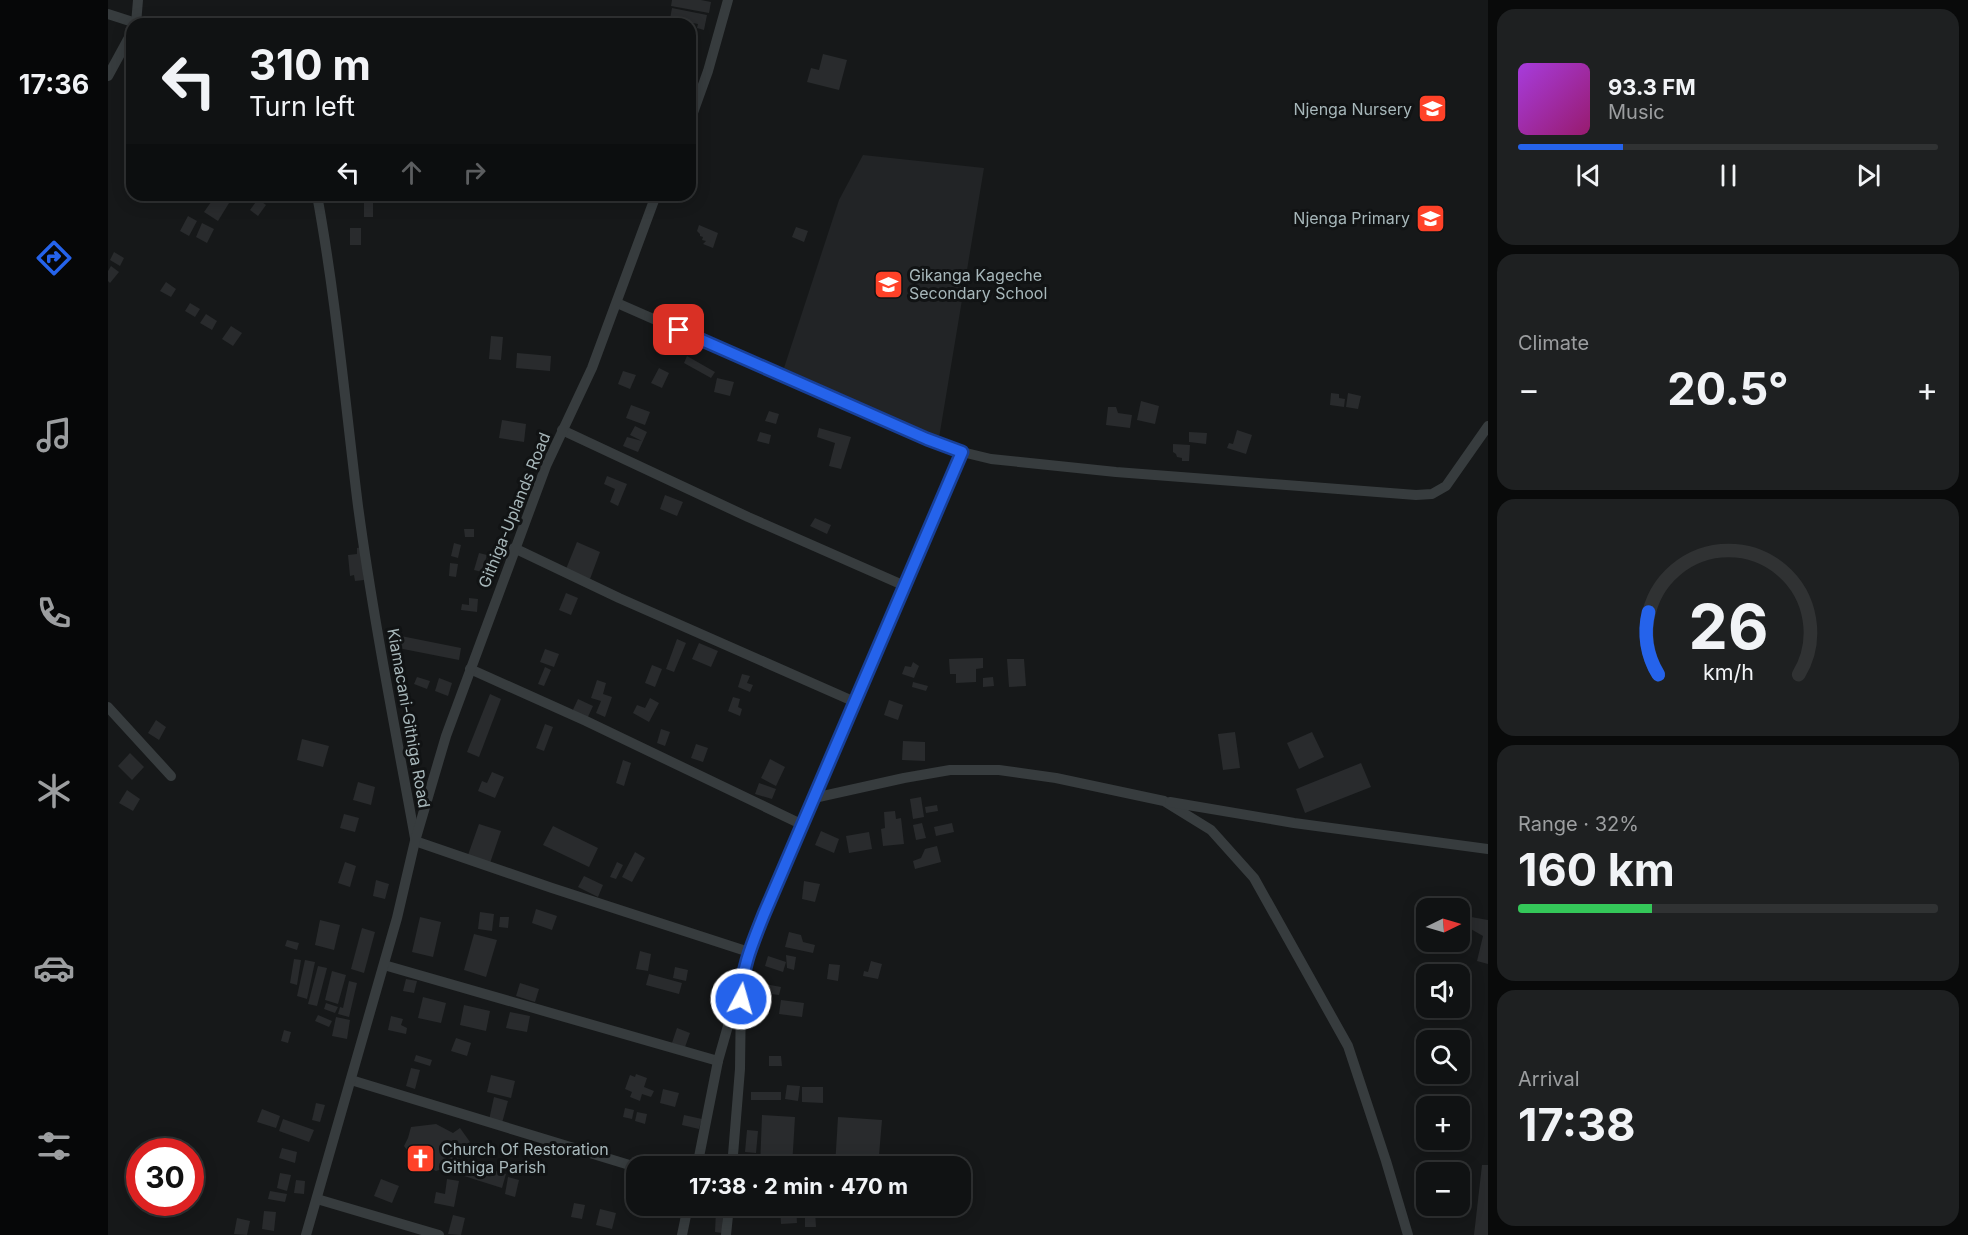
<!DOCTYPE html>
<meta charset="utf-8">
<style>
body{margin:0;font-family:Inter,sans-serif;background:#1e2021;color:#f1f3f6;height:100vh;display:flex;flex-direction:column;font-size:22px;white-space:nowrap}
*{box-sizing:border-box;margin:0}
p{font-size:20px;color:#9c9ea0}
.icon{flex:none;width:33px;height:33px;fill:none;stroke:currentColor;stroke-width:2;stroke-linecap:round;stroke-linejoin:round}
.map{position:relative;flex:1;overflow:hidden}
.panel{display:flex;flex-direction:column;gap:9px;padding:9px;background:#090a0a;width:480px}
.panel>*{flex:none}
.top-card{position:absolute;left:18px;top:18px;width:570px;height:183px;border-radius:18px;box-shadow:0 3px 15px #0003,0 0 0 2px #303233;background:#101213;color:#f1f3f6;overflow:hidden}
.needle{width:39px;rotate:85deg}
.controls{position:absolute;left:1308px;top:898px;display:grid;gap:12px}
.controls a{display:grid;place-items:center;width:54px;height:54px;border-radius:12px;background:#101213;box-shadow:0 3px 15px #0003,0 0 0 2px #303233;font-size:30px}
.speed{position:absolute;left:18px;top:1138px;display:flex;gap:12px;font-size:30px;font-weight:700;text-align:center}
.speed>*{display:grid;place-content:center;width:78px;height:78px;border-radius:50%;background:#101213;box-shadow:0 3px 15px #0003,0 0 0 2px #303233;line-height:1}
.speed .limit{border:9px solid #d22;background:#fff;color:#111}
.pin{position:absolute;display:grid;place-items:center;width:51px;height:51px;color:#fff;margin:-26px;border-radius:12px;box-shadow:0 3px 9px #0006}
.me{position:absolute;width:66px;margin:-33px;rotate:6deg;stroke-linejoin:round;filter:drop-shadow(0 0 4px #0008)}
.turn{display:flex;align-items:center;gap:21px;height:126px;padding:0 24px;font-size:27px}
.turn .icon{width:78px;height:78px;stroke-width:2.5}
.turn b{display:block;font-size:42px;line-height:51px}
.lanes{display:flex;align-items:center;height:57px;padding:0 24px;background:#0003;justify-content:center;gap:30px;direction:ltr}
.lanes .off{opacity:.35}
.big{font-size:45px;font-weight:700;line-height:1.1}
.panel .widget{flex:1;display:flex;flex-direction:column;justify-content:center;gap:9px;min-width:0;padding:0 21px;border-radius:18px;background:#1e2021}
.panel .dial{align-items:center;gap:0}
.dial svg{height:156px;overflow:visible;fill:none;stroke:#303233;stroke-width:7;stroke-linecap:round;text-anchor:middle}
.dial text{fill:#f1f3f6;stroke:none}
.song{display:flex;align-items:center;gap:18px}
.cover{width:72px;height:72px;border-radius:9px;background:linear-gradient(135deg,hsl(280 70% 55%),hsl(320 70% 35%))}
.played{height:6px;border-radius:3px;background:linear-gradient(90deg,#2563eb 25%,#303233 25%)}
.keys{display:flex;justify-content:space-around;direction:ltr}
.heat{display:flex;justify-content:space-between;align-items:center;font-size:33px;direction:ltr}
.charge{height:9px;border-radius:4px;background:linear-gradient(90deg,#34c759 32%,#303233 0)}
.trip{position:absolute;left:518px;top:1156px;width:345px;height:60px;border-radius:18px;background:#101213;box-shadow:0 3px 15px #0003,0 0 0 2px #303233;font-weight:700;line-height:60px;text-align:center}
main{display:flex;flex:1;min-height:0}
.tab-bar{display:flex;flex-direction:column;width:108px;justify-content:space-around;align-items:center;background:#060708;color:#9c9ea0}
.tab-bar .icon{width:42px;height:42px}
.tab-bar .active{color:#2563eb}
.tab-bar b{font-size:27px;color:#f1f3f6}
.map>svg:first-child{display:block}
.built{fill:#222426}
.building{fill:#292b2d}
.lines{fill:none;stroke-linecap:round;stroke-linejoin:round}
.street{stroke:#373c3e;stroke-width:10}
.route-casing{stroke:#184099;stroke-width:15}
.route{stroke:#2563eb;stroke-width:10}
.labels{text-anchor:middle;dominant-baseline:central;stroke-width:6;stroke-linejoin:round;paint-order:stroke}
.poi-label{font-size:16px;fill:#a7b7ba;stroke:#111314;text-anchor:end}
.street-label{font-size:16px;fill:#a7b7ba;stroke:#111314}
</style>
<main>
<nav class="tab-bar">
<b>17:36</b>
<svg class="icon active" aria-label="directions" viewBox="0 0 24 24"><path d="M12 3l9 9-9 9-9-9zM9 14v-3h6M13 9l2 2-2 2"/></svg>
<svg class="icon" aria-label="music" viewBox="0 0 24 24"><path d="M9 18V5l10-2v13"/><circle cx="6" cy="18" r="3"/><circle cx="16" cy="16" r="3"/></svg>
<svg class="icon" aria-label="phone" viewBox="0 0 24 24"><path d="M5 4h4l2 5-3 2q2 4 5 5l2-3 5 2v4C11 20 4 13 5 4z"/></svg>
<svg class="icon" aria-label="climate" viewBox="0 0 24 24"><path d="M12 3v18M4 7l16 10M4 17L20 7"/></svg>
<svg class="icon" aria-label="car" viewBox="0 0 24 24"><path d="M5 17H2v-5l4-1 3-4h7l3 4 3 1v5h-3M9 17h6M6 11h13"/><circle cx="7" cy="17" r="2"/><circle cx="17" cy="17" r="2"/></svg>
<svg class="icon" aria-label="filters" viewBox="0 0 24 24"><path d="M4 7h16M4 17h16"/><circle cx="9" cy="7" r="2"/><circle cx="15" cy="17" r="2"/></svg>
</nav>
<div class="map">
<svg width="1380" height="1235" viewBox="0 0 1380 1235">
<rect width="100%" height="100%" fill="#161819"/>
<path class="built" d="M755 155 876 168 831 438 676 368 731 200Z"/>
<g class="building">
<path d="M564 0H593L603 2 601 13 563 6Z"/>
<path d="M564 8 599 15 596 30 589 28 590 24 562 19Z"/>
<path d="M582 50 589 52 586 68 582 67Z"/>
<path d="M715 54 739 60 731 90 699 82 703 68 711 70Z"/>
<path d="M108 195 121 203 110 221 96 212Z"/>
<path d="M150 199 158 205 150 216 142 210Z"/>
<rect x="256" y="202" width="9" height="15"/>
<path d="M80 216 89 221 81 236 72 231Z"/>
<path d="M94 223 106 229 99 243 88 237Z"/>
<path d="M591 225 610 233 605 248 595 244 598 241 594 240 595 237 592 236V234L589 231Z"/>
<path d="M688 227 700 231 696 242 684 237Z"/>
<rect x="242" y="228" width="11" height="17"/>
<path d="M6 252 16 258 12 266 2 260Z"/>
<path d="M3 266 11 272 2 283 0 281V271Z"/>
<path d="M58 282 68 289 63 297 52 291Z"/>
<path d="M82 303 92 309 87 317 77 311Z"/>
<path d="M98 314 109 321 104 330 92 323Z"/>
<path d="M123 326 134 333 125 346 114 339Z"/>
<path d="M383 336 395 337 393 360 381 359Z"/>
<path d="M409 353 443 356 442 371 408 368Z"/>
<path d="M579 356 607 372 603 378 576 363Z"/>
<path d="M551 368 561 373 554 388 543 383Z"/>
<path d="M515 371 528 375 522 389 510 384Z"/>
<path d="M609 378 626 382 622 396 606 392Z"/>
<path d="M1223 393 1231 394V398L1237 399 1236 407 1222 405Z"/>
<path d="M1240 393 1253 396 1250 409 1238 407Z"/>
<path d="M1033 401 1051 406 1047 424 1029 420Z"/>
<path d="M523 405 542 412 537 425 518 418Z"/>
<path d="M1000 407H1008L1010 413 1024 415 1022 428 998 425Z"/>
<path d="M661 411 671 414 668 424 657 421Z"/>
<path d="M394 420 418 424 416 442 391 438Z"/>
<path d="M527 426 539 432 530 452 515 446 519 437 534 441 522 435Z"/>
<path d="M711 428 743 437 733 469 721 466 727 443 709 437Z"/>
<path d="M1129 430 1144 435 1138 454 1119 448 1121 443 1125 444Z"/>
<path d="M652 432 663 435 661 444 649 441Z"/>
<path d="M1081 432 1099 433 1098 444 1081 442Z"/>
<path d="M1065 444 1082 445 1081 461H1074V458L1069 457 1068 454 1065 452Z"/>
<path d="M499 476 519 484 510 506 502 502 507 489 496 484Z"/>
<path d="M557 495 575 502 569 516 552 509Z"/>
<path d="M707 518 723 525 719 534 702 526Z"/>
<path d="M356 529H366V537H357Z"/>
<path d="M469 542 492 552 482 579 458 569Z"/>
<path d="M346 543 353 545 350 558 343 556Z"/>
<path d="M254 547 256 580 247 581 246 575 242 576 240 555 249 554V548Z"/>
<path d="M371 553 379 555 374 572 366 570Z"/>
<path d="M342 563 350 564 348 577 341 576Z"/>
<path d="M458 593 470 598 463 615 451 610Z"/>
<path d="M361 598 370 599 369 612 353 610 354 604 361 605Z"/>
<path d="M293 636 353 648 351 660 290 648Z"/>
<path d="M569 639 578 643 566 672 558 669Z"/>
<path d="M591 643 610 651 603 667 584 659Z"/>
<path d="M437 649 451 654 446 667 432 662Z"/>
<path d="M875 658V668L868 669V682L848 683V674H842L841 659Z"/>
<path d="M899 659H916L918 686 901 687Z"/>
<path d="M805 662 811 666 806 678 794 674 797 666 803 667Z"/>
<path d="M544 665 554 669 547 687 537 683Z"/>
<path d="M437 667 443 670 436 686 430 684Z"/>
<path d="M634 674 642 676 639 683 645 685 642 692 630 687Z"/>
<path d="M309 677 322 681 319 689 306 684Z"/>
<path d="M885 677 886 686 875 687V678Z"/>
<path d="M331 678 344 683 340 696 327 691Z"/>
<path d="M489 680 498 683 495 694 504 697 497 717 488 713 493 701 483 698Z"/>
<path d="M805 682 820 686 818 691 804 687Z"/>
<path d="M382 694 393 699 371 757 359 752Z"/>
<path d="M625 697 632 699 630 707 634 709 632 716 620 711Z"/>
<path d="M542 698 551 703 541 722 525 713 529 705 537 708Z"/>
<path d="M470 699 485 706 478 721 463 714Z"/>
<path d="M781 700 795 705 790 720 776 715Z"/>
<path d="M48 720 58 727 51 740 40 733Z"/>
<path d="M437 724 445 727 436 751 428 748Z"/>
<path d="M553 729 562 732 557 746 549 743Z"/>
<path d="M1127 732 1132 768 1115 770 1110 734Z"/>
<path d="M1204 732 1216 757 1191 769 1179 743Z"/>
<path d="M194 739 221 746 215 767 189 760Z"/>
<path d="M795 741 817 742V761L794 760Z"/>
<path d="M588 744 600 748 595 762 583 758Z"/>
<path d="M22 753 36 767 24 780 10 766Z"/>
<path d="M662 759 677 767 668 786 653 778Z"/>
<path d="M515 760 523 763 516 786 508 783Z"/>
<path d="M1253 763 1263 787 1197 813 1188 789Z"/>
<path d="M384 772 396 777 387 798 370 791 374 781 379 783Z"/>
<path d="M250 782 267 787 263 805 245 800Z"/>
<path d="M651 783 668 789 664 799 647 794Z"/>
<path d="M19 790 32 799 25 811 11 803Z"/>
<path d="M813 797 816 817 805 819 802 799Z"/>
<path d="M829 805 830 811 818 813 817 807Z"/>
<path d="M787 811 788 819 793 818 796 844 775 846 773 829 777 828 776 812Z"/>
<path d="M236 814 251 818 247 832 232 828Z"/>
<path d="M814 823 818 838 808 840 805 825Z"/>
<path d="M844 823 846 832 828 836 826 827Z"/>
<path d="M371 824 393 831 382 863 360 855Z"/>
<path d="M445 826 490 848 481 867 435 845Z"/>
<path d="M713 831 731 839 726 853 707 845Z"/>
<path d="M761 832 764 849 741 853 738 836Z"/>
<path d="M829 846 833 862 807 869 805 861 813 858 817 849Z"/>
<path d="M527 852 537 858 524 882 514 877Z"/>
<path d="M237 862 248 866 242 887 230 883Z"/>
<path d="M509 862 515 865 508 879 502 877Z"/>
<path d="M476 876 495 885 490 897 470 887Z"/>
<path d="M268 880 281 884 277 899 265 896Z"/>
<path d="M696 881 712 884 707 902 694 899Z"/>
<path d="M428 909 449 916 444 930 424 923Z"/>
<path d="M372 912 386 914 384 931 370 929Z"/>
<path d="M312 917 333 922 325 957 304 952Z"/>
<path d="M392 917H401L400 928 391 927Z"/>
<path d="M1363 917 1380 920V964L1369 961 1375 936 1361 928Z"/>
<path d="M212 920 232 925 226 950 207 945Z"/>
<path d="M254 928 267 932 256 973 243 969Z"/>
<path d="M681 932 693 935 695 942 707 945 705 953 677 947Z"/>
<path d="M366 934 389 940 378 977 356 970Z"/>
<path d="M179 940 191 943 189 950 177 946Z"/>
<path d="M532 951 543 954 540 971 528 969Z"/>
<path d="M678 955 688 957 686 970 679 968Z"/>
<path d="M660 956 678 962 675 972 657 966Z"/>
<path d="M186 959 193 960 189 985 182 983Z"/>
<path d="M197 960 207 962 199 999 189 996Z"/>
<path d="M763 961 774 964 770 979 755 976 756 971 760 972Z"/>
<path d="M721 964 732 965 730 981 719 979Z"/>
<path d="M210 966 219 968 209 1006 200 1004Z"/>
<path d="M567 967 580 970 578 981 565 978Z"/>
<path d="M224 971 238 975 230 1004 217 1000Z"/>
<path d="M541 974 574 983 571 994 538 985Z"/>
<path d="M298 979 309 981 306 993 295 991Z"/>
<path d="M241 981 249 983 241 1017 230 1014 232 1007 235 1008Z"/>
<path d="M412 983 431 989 427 1002 408 996Z"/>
<path d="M657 984 673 987 671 995 656 993Z"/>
<path d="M315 997 338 1003 333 1023 310 1018Z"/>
<path d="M673 1000 696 1003 694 1017 671 1014Z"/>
<path d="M218 1003 230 1007 227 1013 216 1009Z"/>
<path d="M356 1005 382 1011 378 1031 352 1025Z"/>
<path d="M402 1012 422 1016 419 1032 398 1028Z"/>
<path d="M210 1015 224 1021 221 1027 207 1021Z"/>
<path d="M283 1016 295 1019 293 1025 299 1028 298 1034 280 1030Z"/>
<path d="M228 1017 242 1020 239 1039 224 1036Z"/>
<path d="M569 1028 582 1033 577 1047 564 1043Z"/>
<path d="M176 1030 183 1032 180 1043 173 1041Z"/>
<path d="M348 1038 363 1043 359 1056 343 1051Z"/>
<path d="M308 1055 324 1060 322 1066 306 1061Z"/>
<path d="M661 1056H673L674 1066H661Z"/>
<path d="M303 1068 312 1070 307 1089 298 1086Z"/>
<path d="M528 1074 539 1078 536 1087 546 1091 543 1097 534 1094 532 1101 522 1097 524 1092 517 1089 522 1075 527 1077Z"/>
<path d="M383 1075 407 1081 403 1098 379 1092Z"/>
<path d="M679 1085 692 1086 690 1101 677 1099Z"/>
<path d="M694 1087H715V1103L694 1102Z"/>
<path d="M555 1089 571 1093 567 1107 552 1103Z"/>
<rect x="643" y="1092" width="30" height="8"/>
<path d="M386 1097 400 1101 394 1123 381 1120Z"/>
<path d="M208 1103 217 1105 212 1122 204 1120Z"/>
<path d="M517 1108 526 1110 524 1119 515 1117Z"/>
<path d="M154 1109 172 1116 168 1128 149 1122Z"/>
<path d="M529 1112 539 1114 537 1124 527 1121Z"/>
<path d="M576 1115 594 1119 591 1129 574 1125Z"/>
<path d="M654 1115 687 1117 684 1167H652Z"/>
<path d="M730 1117 774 1120 770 1167H727Z"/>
<path d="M175 1119 206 1130 201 1142 171 1131Z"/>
<path d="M328 1124 345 1133 352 1128 362 1142 356 1146 347 1165 328 1171 306 1159 296 1146 300 1138 303 1127Z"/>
<path d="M639 1130 650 1131 648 1153 637 1152Z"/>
<path d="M174 1148 189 1152 187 1163 171 1158Z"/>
<path d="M360 1163 398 1174 394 1188 356 1176Z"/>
<path d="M1374 1165H1380V1235H1366Z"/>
<path d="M172 1173 183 1175 179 1191 169 1188Z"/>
<path d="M400 1177 411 1180 407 1197 397 1194Z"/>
<path d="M273 1179 291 1186 284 1203 266 1196Z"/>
<path d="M339 1179 351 1181 346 1207 326 1203 328 1192 337 1194Z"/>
<path d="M188 1180 197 1181 196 1194 186 1193Z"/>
<path d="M162 1191 179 1194 177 1202 160 1199Z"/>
<path d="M466 1203 477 1205 474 1219 463 1217Z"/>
<path d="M672 1206H688L689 1223 673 1224Z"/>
<path d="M492 1209 508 1213 504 1229 488 1225Z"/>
<path d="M156 1211 168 1212 166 1231 154 1229Z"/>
<path d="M608 1211H615L614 1233 607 1232Z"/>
<path d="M707 1211 708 1227H697V1212Z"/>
<path d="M345 1215 357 1218 353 1235 340 1234Z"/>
<path d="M129 1218 142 1221 139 1235 126 1234Z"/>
</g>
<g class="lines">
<g class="street">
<path d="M0 14 31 24"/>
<path d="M28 24 30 0"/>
<path d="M0 76 24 32"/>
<path d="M582 121 600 71 620 0"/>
<path d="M209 195C228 298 237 402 250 506 265 617 287 728 307 838"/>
<path d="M509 303 819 439 854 452 883 459 1008 472 1308 495 1324 494 1338 486 1380 426"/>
<path d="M454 430 640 517 797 586"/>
<path d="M406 548 511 598 747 702"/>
<path d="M362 669 478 721 695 825"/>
<path d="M0 707 63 776"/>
<path d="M706 798 796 778 842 770H891L948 778 1056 801 1103 830 1146 878 1240 1046 1278 1161 1300 1235"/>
<path d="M1062 802 1186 823 1380 849"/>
<path d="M307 841 444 888 641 952"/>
<path d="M276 965 610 1061"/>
<path d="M243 1080 528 1167"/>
<path d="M589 1167 610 1061 641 952 854 452"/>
<path d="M624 1167 632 1069 633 993"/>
<path d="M209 1199 331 1235"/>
<path d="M198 1235 289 918 307 841 338 736 438 466 484 368 548 195"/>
<path d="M574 1235 580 1206"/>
<path d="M618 1235 621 1206"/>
</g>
</g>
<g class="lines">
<defs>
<path id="route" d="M571 330 819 439 854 452 656 914C645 942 633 969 633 999"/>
</defs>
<use href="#route" class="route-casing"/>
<use href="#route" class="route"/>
</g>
<defs>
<symbol id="school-square" viewBox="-11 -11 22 22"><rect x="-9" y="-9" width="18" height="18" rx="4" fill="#ff4228" stroke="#111314"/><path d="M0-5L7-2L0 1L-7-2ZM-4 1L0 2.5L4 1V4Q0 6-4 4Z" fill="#fff"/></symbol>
<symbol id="church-square" viewBox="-11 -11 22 22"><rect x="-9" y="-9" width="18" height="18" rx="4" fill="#ff4228" stroke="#111314"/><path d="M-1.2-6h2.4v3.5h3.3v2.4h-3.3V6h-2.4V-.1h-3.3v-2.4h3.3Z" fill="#fff"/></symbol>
</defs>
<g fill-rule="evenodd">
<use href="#school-square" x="1308" y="92" width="33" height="33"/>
<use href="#school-square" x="1306" y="202" width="33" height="33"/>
<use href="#school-square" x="764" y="268" width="33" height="33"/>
<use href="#church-square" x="296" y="1142" width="33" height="33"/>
</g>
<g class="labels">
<g class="poi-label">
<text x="1304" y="109">Njenga Nursery</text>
<text x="1302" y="218">Njenga Primary</text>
<text x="801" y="275" text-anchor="start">Gikanga Kageche<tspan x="801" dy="18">Secondary School</tspan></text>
<text x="333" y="1149" text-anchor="start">Church Of Restoration<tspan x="333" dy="18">Githiga Parish</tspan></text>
</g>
<g class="street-label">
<text transform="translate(406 510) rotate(-68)">Githiga-Uplands Road</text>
<text transform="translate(301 718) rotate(80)">Kiamacani-Githiga Road</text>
</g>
</g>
</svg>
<div class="controls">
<a><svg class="needle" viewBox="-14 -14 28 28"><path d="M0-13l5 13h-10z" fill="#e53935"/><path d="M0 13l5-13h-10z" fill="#9c9ea0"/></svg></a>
<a><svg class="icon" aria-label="sound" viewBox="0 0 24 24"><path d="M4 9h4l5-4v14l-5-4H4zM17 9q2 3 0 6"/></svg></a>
<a><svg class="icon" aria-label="search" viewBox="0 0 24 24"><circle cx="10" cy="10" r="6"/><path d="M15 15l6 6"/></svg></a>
<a>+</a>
<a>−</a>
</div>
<div class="speed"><div class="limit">30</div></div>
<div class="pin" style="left:571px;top:330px;background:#d93025"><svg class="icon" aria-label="arrive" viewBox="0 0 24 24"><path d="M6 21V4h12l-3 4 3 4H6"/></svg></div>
<svg class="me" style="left:633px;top:999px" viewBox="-20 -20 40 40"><circle r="17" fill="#2563eb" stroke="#fff" stroke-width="3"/><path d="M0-11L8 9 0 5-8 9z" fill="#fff"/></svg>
<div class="trip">17:38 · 2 min · 470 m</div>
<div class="top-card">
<div class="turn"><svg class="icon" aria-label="left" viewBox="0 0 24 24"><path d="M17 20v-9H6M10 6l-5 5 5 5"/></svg><div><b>310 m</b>Turn left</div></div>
<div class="lanes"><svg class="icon" aria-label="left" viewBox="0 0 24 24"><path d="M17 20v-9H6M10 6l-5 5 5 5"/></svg><svg class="icon off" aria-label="ahead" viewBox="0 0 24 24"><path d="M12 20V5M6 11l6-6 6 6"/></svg><svg class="icon off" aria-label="right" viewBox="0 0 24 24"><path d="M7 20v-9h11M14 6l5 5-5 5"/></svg></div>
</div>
</div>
<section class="panel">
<div class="widget">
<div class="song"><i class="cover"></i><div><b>93.3 FM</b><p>Music</p></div></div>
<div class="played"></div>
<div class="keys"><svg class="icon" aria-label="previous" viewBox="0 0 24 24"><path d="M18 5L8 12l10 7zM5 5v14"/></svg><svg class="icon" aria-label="pause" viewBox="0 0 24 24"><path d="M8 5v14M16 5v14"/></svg><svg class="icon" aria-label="next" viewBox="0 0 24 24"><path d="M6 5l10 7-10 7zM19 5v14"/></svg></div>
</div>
<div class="widget"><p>Climate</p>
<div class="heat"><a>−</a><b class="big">20.5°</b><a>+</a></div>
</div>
<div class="widget dial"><svg viewBox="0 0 100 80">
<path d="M14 69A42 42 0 1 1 86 69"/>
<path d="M14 69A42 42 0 0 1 9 37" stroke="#2563eb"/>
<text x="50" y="56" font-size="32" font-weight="700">26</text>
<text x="50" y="72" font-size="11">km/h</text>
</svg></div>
<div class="widget"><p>Range · 32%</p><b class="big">160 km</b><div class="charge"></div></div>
<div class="widget"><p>Arrival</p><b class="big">17:38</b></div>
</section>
</main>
